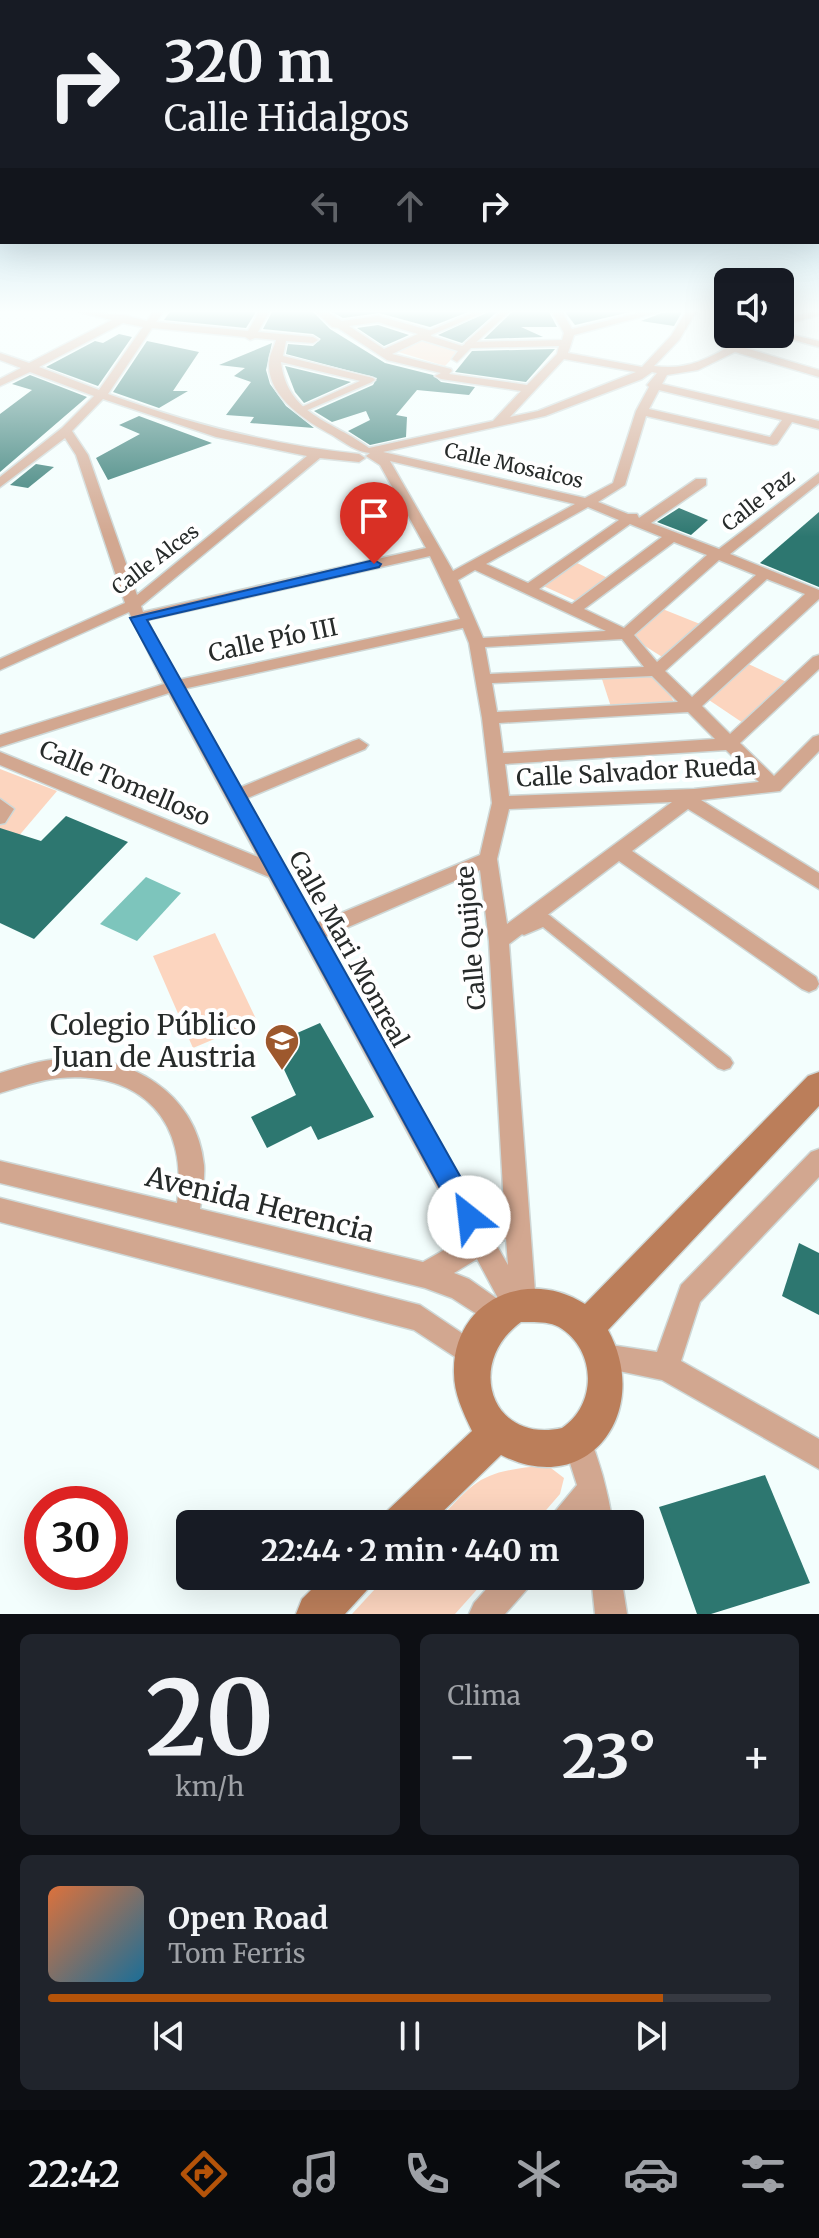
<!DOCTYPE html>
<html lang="es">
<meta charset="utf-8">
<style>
body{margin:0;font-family:Merriweather,serif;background:#20242c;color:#f1f3f6;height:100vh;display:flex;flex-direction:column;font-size:30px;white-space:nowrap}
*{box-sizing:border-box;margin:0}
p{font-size:26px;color:#9ea1a6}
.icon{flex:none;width:44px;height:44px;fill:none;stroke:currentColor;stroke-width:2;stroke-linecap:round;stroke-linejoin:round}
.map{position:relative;height:1614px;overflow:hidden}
.sheet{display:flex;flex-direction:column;gap:20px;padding:20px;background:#0d0f14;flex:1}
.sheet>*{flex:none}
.guide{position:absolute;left:0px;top:0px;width:820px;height:244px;box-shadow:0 8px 32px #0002;background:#171b24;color:#f1f3f6;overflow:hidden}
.controls{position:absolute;left:714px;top:268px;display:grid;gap:16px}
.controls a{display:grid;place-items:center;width:80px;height:80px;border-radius:12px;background:#171b24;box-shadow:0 8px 32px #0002;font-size:40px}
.speed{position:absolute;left:24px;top:1486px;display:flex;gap:16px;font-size:40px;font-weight:700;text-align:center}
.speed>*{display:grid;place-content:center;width:104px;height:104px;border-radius:50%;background:#171b24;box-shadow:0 8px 32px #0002;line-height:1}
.speed .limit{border:12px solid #d22;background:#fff;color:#111}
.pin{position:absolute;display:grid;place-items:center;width:68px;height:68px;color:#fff;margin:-82px -34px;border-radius:50% 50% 50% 0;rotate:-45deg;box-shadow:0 0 8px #0007}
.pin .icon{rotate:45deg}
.me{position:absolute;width:88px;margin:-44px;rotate:331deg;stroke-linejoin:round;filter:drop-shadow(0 0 6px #0008)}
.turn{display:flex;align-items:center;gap:28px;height:168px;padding:0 32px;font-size:36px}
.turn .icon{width:104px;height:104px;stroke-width:2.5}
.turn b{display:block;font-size:56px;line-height:68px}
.lanes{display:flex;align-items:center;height:76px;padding:0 32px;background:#0003;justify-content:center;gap:40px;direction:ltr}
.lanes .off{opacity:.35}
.big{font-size:60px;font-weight:700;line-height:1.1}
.sheet .card{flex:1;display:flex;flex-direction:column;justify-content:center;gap:12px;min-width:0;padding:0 28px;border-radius:12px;background:#20242c}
.sheet .dial{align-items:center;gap:0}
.dial b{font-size:104px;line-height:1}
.song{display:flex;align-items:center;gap:24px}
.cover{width:96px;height:96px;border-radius:12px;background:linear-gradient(135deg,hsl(20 70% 55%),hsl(200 70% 35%))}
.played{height:8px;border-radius:4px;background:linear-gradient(90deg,#b45309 85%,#363941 85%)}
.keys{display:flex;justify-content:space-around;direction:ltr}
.heat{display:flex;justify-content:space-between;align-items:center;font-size:44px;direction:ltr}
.sheet .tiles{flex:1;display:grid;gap:20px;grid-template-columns:1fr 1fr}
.card:last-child{grid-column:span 2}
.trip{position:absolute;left:176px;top:1510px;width:468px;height:80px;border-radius:12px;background:#171b24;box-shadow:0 8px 32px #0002;font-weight:700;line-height:80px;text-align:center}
.dock{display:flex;height:128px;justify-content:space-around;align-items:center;background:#090b0e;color:#9ea1a6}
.dock .icon{width:56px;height:56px}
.dock .current{color:#b45309}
.dock b{font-size:36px;color:#f1f3f6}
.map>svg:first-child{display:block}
.green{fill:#fcd5bf}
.water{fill:#7dc5bc}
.building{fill:#2d7770}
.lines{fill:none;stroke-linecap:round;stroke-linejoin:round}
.pedestrian-casing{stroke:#ced8d7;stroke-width:3}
.minor-casing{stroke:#ced8d7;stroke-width:3}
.secondary-casing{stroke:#ced8d7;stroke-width:3}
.pedestrian{fill:#d2a790;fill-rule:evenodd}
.minor{fill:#d2a790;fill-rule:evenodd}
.secondary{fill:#bb7e5a;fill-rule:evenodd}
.route{fill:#1a73e8;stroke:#114b97;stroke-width:2}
.labels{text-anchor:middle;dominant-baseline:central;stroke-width:8;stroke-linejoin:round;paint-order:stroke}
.far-street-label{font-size:20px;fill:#272b2a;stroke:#fff}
.street-label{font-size:24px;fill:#272b2a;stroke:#fff}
.near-poi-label{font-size:28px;fill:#272b2a;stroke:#fff;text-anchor:end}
.near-street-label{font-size:28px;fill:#272b2a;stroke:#fff}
</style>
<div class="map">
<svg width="819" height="1614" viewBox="0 0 819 1614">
<rect width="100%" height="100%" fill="#f3fefd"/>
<g class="green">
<path d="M420 339 459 351 445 366 395 351Z"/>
<path d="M571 560 614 581 583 604 539 584Z"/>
<path d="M655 606 705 626 667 660 626 634Z"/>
<path d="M742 661 793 685 749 727 703 696Z"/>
<path d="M656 671 677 707 612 710 600 673Z"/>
<path d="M0 769 57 791 0 858Z"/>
<path d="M215 933 257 1021 193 1048 153 956Z"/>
<path d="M547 1465 564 1478 560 1494 534 1524H435C479 1476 481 1472 547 1465Z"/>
<path d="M387 1576H489L455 1614H352Z"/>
</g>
<path class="water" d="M146 877 181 893 137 941 100 924Z"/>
<g class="building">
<path d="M170 312H256L246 328 164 320Z"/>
<path d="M272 312H313L330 329 385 363 433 375 441 382 475 387 469 395 417 390 396 415 407 417 406 437 370 445 348 431 370 420 366 411 332 422 314 411 373 385 377 378 286 354 288 344 313 346 321 339 313 334 263 329Z"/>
<path d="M332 312H468L430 327 379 313 343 318Z"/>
<path d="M488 312H497L462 343 438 335Z"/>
<path d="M512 312H549L557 327H521L543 337 484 339Z"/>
<path d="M565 312H630L575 325Z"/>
<path d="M682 312 674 326 641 321 662 313Z"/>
<path d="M378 325 409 335 384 346 357 328Z"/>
<path d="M119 334 132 337 98 386 46 367 95 341 103 343Z"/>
<path d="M147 341 199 352 173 391H188L159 408 113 392Z"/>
<path d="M272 343 266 370 270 384 286 406 314 428 250 423 254 417 226 415 251 382 234 376 245 368 219 365Z"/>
<path d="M555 349 526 382 455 372 472 351Z"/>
<path d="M285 366 351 382 304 403 295 392Z"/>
<path d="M30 375 87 397 0 472V414L32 390 12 384Z"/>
<path d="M139 416 193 436 212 443 108 480 96 458 140 434 119 425Z"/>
<path d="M36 464 54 467 28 488 10 485Z"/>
<path d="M679 508 708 520 691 535 657 522Z"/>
<path d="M819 512V587L760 563Z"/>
<path d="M66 816 128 842 34 939 0 923V828L41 841Z"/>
<path d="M320 1023 374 1117 318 1140 311 1126 267 1148 251 1117 296 1095 272 1044Z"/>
<path d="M799 1243 819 1253V1315L782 1296Z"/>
<path d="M765 1475 810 1583 711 1614H697L659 1507Z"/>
</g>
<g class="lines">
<defs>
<g id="pedestrian">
<path d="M475 312H485L431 335 424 333Z"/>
<path d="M501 312H509L471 347H465V343Z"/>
<path d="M369 377 373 380 372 382 303 412 295 410Z"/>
<path d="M0 799 14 809 5 823 0 824Z"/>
<path d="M544 913 549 915 730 1058 733 1063 730 1068 724 1070 718 1068 543 927 524 935 519 933 516 929 519 925Z"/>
</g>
<g id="minor">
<path d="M79 312 124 315 147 321 153 312H163L156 322 248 331 259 312H269L258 332 313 337 318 340 313 343 286 341 283 356 373 378 375 380 369 383 281 362C287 415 333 421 369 448L493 421 521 391 441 379 435 376 441 373 387 360 338 328 332 327 316 312H327L342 321 378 316 432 331 431 336 462 346 468 342 562 340 564 333 552 312H562L572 329 644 312H659L574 335 568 353 642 367 671 336 686 312H696L679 340 654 366C682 370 703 362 726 348 739 341 746 334 760 334L742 347 819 370V377L735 352 698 370 667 375 662 384 819 421V429L792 422 777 444 773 445 646 416 625 485 598 502 628 514H637L639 518 696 479H706V485L651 523 719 549 819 473V483L730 554 819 590V599L702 706 730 734 813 657 819 655V669L740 743 774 776 813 737 819 735V751L780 791 701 800 819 873V889L688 809 632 851 816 977 819 984 816 989 809 992 802 989 619 861 509 944 536 1305 532 1314 523 1318 510 1315 506 1323 497 1327 452 1298 425 1288 0 1183V1161L177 1203C189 1122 142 1071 60 1078 39 1080 20 1087 0 1093V1073C20 1067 40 1060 60 1059 129 1053 197 1092 204 1165 205 1180 202 1194 200 1209L423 1262 465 1238 269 877 0 765V752L258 857 169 693 0 747V735L164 684 129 612 0 670V659L125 603 76 455 65 438 0 487V477L62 428 94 396 30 372 0 386V379L21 368 0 360V353L29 363 112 320ZM378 322 418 334 384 349 349 326ZM123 323 143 327 99 390 39 367ZM152 328 245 337 250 340 255 338 276 340C275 345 271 352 270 357 262 393 305 421 332 435 345 443 357 452 370 453L366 456 380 465 426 548 143 612 141 606 320 458 359 462 365 458 359 454C272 445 190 424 108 394ZM422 340 458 351 452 359 457 362 471 348 559 346 557 354 527 385 449 374 452 371 451 369 392 354ZM564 359 636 372 538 411 510 417ZM652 372 657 373 647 385 649 387 636 411 613 483 585 498 383 452 545 416 642 379ZM659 390 782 420 770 437 649 409ZM103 399 216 437 307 456 137 595 88 455 72 431ZM390 461 575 504 453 571ZM588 507 619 520 528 583 486 564ZM630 524 662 537 572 604 539 589ZM674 542 707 555 624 628 584 609ZM430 556 460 619 178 680 147 620ZM719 560 756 575 657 662 634 635ZM475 570 606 631 483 638 458 580ZM767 579 805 594 692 697 665 671ZM463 628 469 643 482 718 492 803 480 855 315 924 245 799 365 749 368 745 359 739 353 741 239 788 183 689ZM622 639 644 667 490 674 485 647ZM652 676 678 702 497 712 492 683ZM688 712 715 739 503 753 499 723ZM726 750 759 782 694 789 509 796 505 764ZM672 802 507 924 497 859 509 809ZM480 870 489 941 504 1206 485 1224 323 938ZM506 1238 508 1265 497 1246ZM477 1259 499 1300 469 1279 454 1273Z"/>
<path d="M810 312H819V315L780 326V320Z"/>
<path d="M780 332 819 341V347L772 334H780Z"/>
<path d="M819 1149V1177L700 1302 681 1361 819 1439V1469L662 1380 595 1366 591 1357 595 1348 604 1344 657 1352 681 1285 811 1152Z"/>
<path d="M0 1198 420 1305 481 1346 485 1355 481 1364 472 1368 414 1330 0 1222Z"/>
<path d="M577 1427 587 1431C600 1461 608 1492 613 1524H548L553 1514 577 1485 563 1441 567 1431Z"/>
<path d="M498 1576H533L529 1587 505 1614H469L474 1603Z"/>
<path d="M591 1576H621L627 1614H595Z"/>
</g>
<g id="secondary">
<path d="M819 1072V1106L608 1330C652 1410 590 1500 501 1455L430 1524H382L388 1510 472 1431C463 1412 454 1394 454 1373 452 1302 526 1266 585 1304L808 1076ZM521 1322C533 1322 548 1321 559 1327 596 1349 598 1404 562 1428 492 1444 464 1364 521 1322Z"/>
<path d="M325 1576H373L367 1590 345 1614H296L302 1599Z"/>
</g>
</defs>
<use href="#pedestrian" class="pedestrian-casing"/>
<use href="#minor" class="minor-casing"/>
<use href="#secondary" class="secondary-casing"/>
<use href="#pedestrian" class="pedestrian"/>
<use href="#minor" class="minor"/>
<use href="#secondary" class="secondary"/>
</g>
<linearGradient id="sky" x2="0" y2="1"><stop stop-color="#7dbbd6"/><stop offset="0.58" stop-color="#fafffe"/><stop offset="1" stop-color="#fafffe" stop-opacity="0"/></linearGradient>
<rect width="819" height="537" fill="url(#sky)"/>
<path class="route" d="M374 560 381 564 379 567 147 620 478 1208 481 1217 478 1225 469 1229 460 1225 130 618Z"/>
<defs>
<symbol id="school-pin" viewBox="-11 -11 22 30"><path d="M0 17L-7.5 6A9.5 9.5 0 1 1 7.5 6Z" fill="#9d582d" stroke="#fff"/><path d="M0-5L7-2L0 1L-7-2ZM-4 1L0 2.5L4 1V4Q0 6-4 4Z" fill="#fff"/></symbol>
</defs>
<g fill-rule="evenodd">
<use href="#school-pin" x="262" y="1021" width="40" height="54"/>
</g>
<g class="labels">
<g class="far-street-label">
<text transform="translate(514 465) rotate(13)">Calle Mosaicos</text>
<text transform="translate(758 500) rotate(-38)">Calle Paz</text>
<text transform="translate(155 559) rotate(-37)">Calle Alces</text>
</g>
<g class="street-label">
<text transform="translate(273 640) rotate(-12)">Calle Pío III</text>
<text transform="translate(636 772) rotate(-3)">Calle Salvador Rueda</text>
<text transform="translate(125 783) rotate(23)">Calle Tomelloso</text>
<text transform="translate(471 938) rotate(-95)">Calle Quijote</text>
<text transform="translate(349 949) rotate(61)">Calle Mari Monreal</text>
</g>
<g class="near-poi-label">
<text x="256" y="1025">Colegio Público<tspan x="256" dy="32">Juan de Austria</tspan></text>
</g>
<g class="near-street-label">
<text transform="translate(260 1204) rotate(14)">Avenida Herencia</text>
</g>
</g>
</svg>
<div class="controls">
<a><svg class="icon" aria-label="sound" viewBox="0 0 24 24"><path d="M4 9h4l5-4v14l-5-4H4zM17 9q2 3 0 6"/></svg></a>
</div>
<div class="speed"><div class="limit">30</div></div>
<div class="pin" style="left:374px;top:564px;background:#d93025"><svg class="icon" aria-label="arrive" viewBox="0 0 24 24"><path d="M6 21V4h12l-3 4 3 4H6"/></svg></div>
<svg class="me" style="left:469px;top:1217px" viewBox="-20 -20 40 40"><circle r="19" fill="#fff"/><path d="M0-13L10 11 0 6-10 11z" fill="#1a73e8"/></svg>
<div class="trip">22:44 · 2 min · 440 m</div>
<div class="guide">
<div class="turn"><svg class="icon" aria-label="right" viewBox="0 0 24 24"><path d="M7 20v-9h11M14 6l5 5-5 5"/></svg><div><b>320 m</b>Calle Hidalgos</div></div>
<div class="lanes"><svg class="icon off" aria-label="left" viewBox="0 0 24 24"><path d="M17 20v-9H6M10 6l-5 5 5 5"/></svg><svg class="icon off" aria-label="ahead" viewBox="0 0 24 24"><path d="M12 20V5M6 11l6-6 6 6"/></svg><svg class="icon" aria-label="right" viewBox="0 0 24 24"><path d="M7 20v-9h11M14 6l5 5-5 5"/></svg></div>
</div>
</div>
<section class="sheet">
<div class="tiles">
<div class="card dial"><b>20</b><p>km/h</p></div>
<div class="card"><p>Clima</p>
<div class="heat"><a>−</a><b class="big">23°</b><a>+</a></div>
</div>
<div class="card">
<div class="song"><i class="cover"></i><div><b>Open Road</b><p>Tom Ferris</p></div></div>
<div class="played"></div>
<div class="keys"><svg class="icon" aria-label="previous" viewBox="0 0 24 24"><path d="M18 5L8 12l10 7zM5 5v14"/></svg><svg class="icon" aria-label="pause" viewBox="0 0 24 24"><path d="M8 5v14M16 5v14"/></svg><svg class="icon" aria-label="next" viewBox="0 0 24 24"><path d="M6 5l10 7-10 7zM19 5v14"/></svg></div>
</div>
</div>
</section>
<nav class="dock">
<b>22:42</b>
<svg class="icon current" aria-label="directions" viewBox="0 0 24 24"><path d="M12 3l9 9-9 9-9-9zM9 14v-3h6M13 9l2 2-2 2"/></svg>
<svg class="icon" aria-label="music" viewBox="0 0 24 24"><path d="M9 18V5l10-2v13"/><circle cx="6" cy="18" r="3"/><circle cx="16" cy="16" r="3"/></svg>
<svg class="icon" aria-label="phone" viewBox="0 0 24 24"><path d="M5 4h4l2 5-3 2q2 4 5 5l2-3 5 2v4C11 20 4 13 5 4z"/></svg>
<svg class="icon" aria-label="climate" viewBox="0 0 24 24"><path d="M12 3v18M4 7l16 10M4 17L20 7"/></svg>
<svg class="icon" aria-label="car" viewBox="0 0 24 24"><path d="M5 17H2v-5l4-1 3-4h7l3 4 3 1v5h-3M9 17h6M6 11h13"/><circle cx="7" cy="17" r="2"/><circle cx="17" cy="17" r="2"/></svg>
<svg class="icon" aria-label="filters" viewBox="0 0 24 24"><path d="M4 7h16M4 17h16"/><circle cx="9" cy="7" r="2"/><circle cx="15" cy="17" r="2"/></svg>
</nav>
